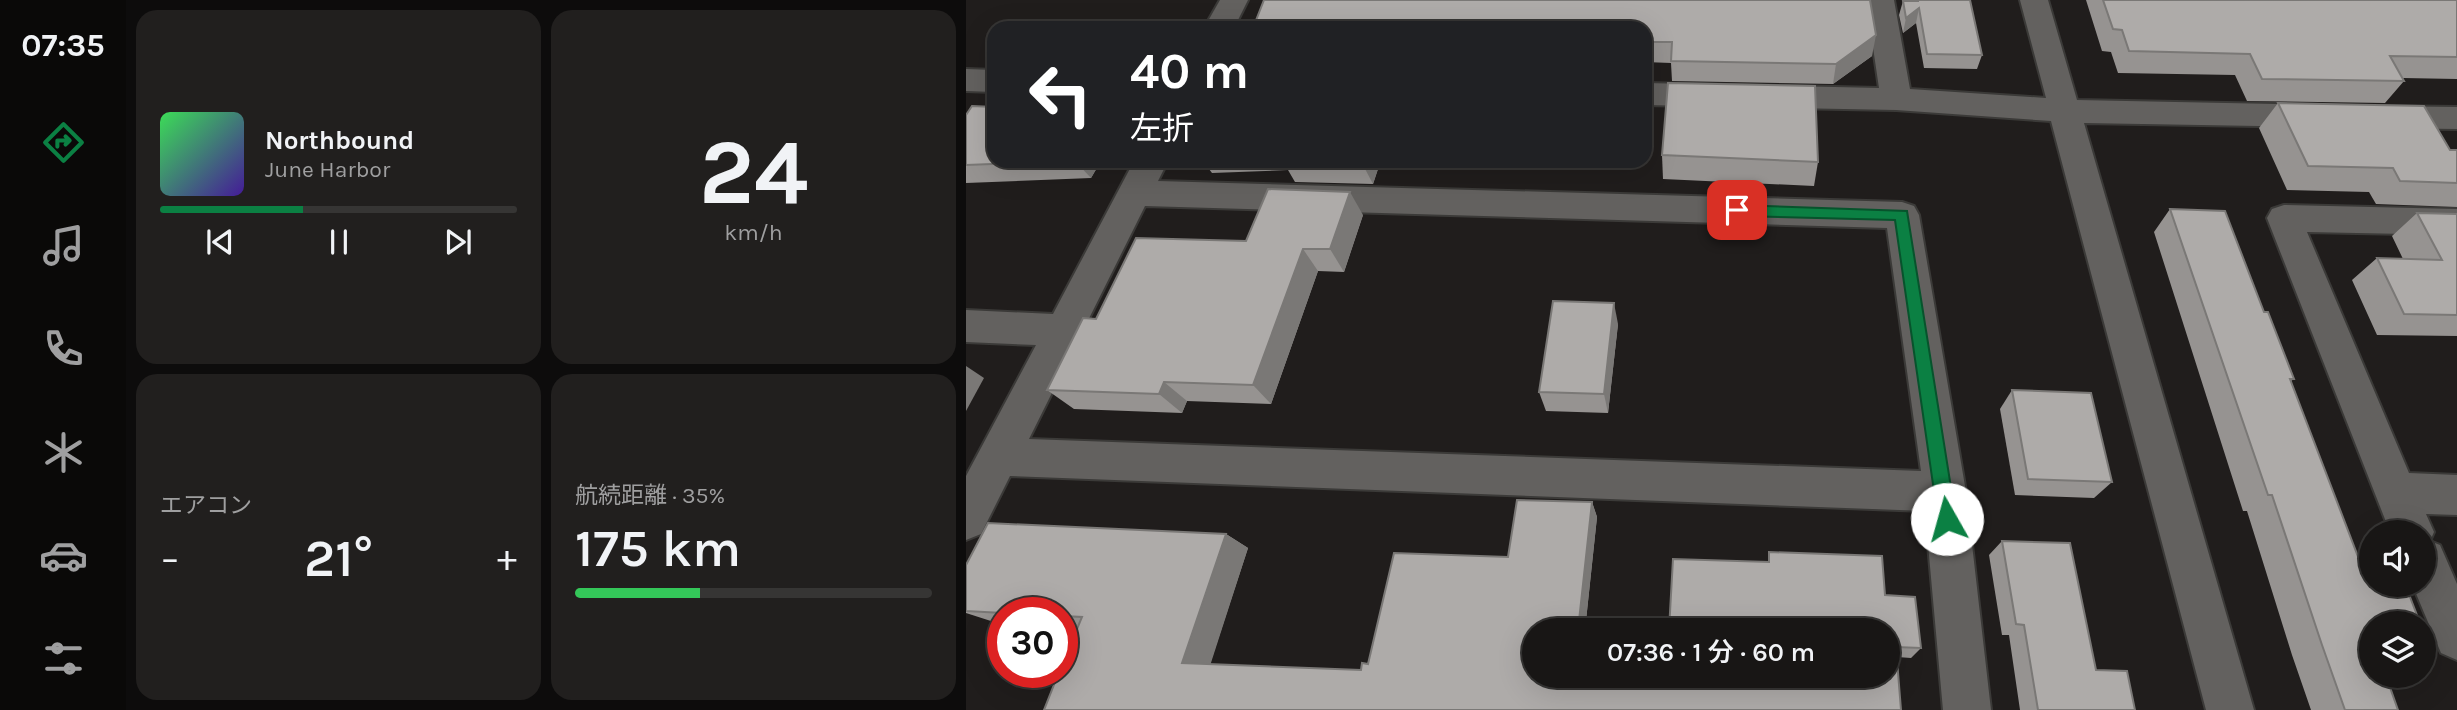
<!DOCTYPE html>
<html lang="ja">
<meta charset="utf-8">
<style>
body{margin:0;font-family:Karla,"Noto Sans JP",sans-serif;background:#211f1e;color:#f1f3f6;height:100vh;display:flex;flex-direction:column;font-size:26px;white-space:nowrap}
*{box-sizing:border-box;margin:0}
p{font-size:23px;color:#9f9fa0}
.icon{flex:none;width:38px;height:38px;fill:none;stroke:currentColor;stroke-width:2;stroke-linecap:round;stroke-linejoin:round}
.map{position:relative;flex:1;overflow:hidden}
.side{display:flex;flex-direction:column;gap:10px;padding:10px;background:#0d0c0c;width:840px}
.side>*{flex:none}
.hud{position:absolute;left:21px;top:21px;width:665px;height:147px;border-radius:21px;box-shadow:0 7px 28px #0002,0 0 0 2px #363534;background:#202124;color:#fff;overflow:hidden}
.fabs{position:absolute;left:1393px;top:520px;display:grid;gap:14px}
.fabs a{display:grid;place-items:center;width:77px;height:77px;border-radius:50%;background:#181615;box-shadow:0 7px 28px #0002,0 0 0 2px #363534;font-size:35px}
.speed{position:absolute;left:21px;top:597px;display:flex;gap:14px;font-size:35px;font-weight:700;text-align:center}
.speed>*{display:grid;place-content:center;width:91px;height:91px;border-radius:50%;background:#181615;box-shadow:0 7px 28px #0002,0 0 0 2px #363534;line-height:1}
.speed .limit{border:10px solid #d22;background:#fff;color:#111}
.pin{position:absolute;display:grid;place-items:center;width:60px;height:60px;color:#fff;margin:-30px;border-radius:14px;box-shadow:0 4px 10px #0006}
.me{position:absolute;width:77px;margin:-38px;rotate:353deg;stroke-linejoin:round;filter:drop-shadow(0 0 5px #0008)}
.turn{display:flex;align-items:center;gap:24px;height:147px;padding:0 28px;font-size:32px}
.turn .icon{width:91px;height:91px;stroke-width:2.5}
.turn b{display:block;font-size:49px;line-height:60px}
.big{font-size:52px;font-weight:600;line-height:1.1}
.side .card{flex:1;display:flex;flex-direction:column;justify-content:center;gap:10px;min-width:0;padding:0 24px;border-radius:21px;background:#211f1e}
.side .dial{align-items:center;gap:0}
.dial b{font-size:91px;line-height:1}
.song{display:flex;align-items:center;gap:21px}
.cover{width:84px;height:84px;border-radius:10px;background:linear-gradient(135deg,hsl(130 70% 55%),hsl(260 70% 35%))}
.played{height:7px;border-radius:4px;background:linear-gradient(90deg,#0b8043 40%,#363534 40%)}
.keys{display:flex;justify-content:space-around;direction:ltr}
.heat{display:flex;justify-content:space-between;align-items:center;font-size:38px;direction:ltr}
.charge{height:10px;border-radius:5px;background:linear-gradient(90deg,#34c759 35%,#363534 0)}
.side .tiles{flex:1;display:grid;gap:10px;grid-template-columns:repeat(2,1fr)}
.trip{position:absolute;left:556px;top:618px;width:378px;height:70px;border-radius:35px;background:#181615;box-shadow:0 7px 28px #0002,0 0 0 2px #363534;font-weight:600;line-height:70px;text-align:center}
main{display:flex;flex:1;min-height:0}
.dock{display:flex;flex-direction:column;width:126px;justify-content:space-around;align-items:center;background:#0a0908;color:#9f9fa0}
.dock .icon{width:49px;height:49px}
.dock .active{color:#0b8043}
.dock b{font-size:32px;color:#f1f3f6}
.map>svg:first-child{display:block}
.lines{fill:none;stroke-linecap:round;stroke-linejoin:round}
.minor-casing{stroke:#3b3a38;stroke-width:4}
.minor{fill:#63615f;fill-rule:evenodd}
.wall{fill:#969391}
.shaded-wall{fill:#7a7876}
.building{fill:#aeaba9;stroke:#7a7876;stroke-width:2}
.route{fill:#0b8043;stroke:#07532c;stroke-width:2}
</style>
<main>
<nav class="dock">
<b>07:35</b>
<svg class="icon active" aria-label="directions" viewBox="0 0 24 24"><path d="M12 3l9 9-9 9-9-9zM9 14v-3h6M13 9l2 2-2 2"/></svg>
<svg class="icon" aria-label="music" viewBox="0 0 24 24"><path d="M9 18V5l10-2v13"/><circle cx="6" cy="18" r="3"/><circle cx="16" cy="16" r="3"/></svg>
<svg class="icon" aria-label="phone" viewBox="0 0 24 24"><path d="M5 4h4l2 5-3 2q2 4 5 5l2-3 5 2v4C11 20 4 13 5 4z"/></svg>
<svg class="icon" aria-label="climate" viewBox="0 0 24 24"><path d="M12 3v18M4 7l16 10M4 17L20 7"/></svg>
<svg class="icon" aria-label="car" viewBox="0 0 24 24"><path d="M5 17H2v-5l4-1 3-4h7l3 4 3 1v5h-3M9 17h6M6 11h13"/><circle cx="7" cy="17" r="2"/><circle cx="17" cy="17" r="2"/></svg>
<svg class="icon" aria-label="filters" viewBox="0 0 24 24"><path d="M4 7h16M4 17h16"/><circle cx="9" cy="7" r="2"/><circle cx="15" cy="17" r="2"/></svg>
</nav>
<section class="side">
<div class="tiles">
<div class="card">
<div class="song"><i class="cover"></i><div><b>Northbound</b><p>June Harbor</p></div></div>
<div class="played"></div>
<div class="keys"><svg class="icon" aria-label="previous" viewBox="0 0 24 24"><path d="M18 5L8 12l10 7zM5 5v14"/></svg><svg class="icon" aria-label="pause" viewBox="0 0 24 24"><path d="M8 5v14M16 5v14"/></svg><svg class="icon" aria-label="next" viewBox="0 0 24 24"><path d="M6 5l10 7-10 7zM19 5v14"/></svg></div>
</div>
<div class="card dial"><b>24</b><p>km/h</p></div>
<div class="card"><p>エアコン</p>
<div class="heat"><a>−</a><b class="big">21°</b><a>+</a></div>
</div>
<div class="card"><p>航続距離 · 35%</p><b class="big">175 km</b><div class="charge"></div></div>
</div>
</section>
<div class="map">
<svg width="1491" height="710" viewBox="0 0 1491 710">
<rect width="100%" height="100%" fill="#201d1c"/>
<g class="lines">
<defs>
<g id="minor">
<path d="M254 0H282L268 28H238Z"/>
<path d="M900 0H928L944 89 1080 98 1054 0H1082L1111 100 1356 105 1367 108 1372 116 1367 124 1356 127 1118 123 1288 710H1240L1085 121 930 110 679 105V83L913 88Z"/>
<path d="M0 69 28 70V92L0 91Z"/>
<path d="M1413 106 1491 107V129L1413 128 1402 125 1397 117 1402 109Z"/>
<path d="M168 161H202L192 181 936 202 948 206 953 215 1000 492 1025 710H977L959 511 44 476 15 534 0 540V476L70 345 0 342V310L87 314ZM179 206 921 228 955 471 63 439Z"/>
<path d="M1318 205 1491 209V235L1341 232 1443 473 1491 475V515L1460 514 1468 532 1464 541 1474 545 1491 584V660L1475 653 1446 584H1458V532H1424L1301 218 1306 209Z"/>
</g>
</defs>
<use href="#minor" class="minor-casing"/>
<use href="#minor" class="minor"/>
</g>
<g class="wall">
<path d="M904 0 906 56 867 84 706 81 705 63 679 62V28H287Z"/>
<path d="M946 0H1004L1016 55 1011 69 958 68 950 23 937 33 933 15 937 1H946Z"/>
<path d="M1120 0H1491V79L1437 78 1438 81 1419 103 1281 101 1269 75 1152 73 1145 52 1136 51Z"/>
<path d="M1312 103 1484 150H1491V207L1410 204 1403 192 1321 190 1293 128Z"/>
<path d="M0 115 28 161H135L125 178 0 183Z"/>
<path d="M696 155 852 162 848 186 697 179Z"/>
<path d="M237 161H427L425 169H412L407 184 329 182 322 170 246 173Z"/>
<path d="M1204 209 1298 312 1328 379 1325 381 1405 623V676L1432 710H1345L1326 655 1281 511H1277L1188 232Z"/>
<path d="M1451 213 1491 214V336L1411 335 1386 280 1411 258 1437 259 1426 236Z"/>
<path d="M397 215 378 272 352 271 305 404 221 401 216 413 108 409 81 390 130 319Z"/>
<path d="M652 324 642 413 580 411 573 392Z"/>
<path d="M1046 390 1146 482 1128 498 1049 495 1034 409Z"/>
<path d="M551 500 626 502 631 517 619 630H569V676H922V630H703L707 559 802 562 803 552 916 556 919 595 949 597 955 648 945 658 931 657 935 710H78L93 672H96V665L112 626H96V612H37V623L28 622 0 613V565L22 523 260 534 282 548 244 664 395 670 396 663 402 664 428 553 542 557Z"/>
<path d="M1036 541 1130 670 1169 710H1054L1043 635H1036L1023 555Z"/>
</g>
<g class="shaded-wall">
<path d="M953 8 950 23 937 33 940 18Z"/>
<path d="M910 35 906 56 867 84 870 64Z"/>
<path d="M109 161H135L125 178Z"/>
<path d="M398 161H408L412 169 407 184 397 165Z"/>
<path d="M421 161H427L425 169Z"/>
<path d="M384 192 397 215 378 272 364 249Z"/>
<path d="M337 249 352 271 305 404 287 385Z"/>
<path d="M648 303 652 324 642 413 638 394Z"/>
<path d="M0 366 18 378 0 411Z"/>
<path d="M198 382 221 401 216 413 193 394Z"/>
<path d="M626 502 631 517 619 630H612Z"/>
<path d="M260 534 282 548 242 672 216 663Z"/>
</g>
<g class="building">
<path d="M298 0H904L910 35 870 64 705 61 706 42H679V28H628V26L483 24 482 28H287Z"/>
<path d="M952 0H1004L1016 55 961 54 953 8 940 18 937 1H952Z"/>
<path d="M1137 0H1491V57L1424 56 1438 81 1296 79 1284 54 1163 51 1156 30 1147 29Z"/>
<path d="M702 83 849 86 852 162 696 155Z"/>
<path d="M1312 103 1458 106 1484 150H1491V183L1434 181 1427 168 1342 166Z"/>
<path d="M6 106 28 107V161H98L0 165V115Z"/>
<path d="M318 161H398L397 165 317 163Z"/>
<path d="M302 189 384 192 364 249H337L287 385 198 382 193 394 81 390 117 318 130 319 170 238 280 241Z"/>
<path d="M1204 209 1259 211 1298 312H1302L1328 379H1324L1396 567 1405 568V584H1439L1454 623H1405V676H1420L1432 710H1379L1356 645 1306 495H1302Z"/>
<path d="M1451 213 1491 214V315L1438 314 1411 258 1476 260Z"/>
<path d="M587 301 648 303 638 394 573 392Z"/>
<path d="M1046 390 1125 393 1146 482 1062 479Z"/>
<path d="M551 500 626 502 612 630H569V676H922V630H703L707 559 803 562V552L916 556 919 595 949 597 955 648 930 647 935 710H78L93 672H96V665L116 617 96 616V612L37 613 0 611V565L22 523 260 534 216 663 395 670 396 663 402 664 428 553 542 557Z"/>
<path d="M1036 541 1104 543 1130 670 1161 671 1169 710H1072L1058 625 1050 624Z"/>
<path d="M1458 632 1464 649H1458Z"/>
</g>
<path class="route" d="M771 205 941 211 990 519 988 525 981 528 975 525 972 519 929 220 771 216 764 210Z"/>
</svg>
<div class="fabs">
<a><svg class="icon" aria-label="sound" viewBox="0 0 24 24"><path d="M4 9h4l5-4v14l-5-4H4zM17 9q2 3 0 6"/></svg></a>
<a><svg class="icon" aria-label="layers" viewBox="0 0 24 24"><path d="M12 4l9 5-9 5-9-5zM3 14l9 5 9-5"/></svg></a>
</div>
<div class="speed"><div class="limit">30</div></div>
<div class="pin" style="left:771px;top:210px;background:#d93025"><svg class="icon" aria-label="arrive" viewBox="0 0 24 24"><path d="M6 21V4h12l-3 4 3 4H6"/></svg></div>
<svg class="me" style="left:981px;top:519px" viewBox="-20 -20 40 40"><circle r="19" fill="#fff"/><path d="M0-13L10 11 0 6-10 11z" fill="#0b8043"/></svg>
<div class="trip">07:36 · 1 分 · 60 m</div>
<div class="hud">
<div class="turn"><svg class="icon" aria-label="left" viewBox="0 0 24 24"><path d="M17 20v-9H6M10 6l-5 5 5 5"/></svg><div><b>40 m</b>左折</div></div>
</div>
</div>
</main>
